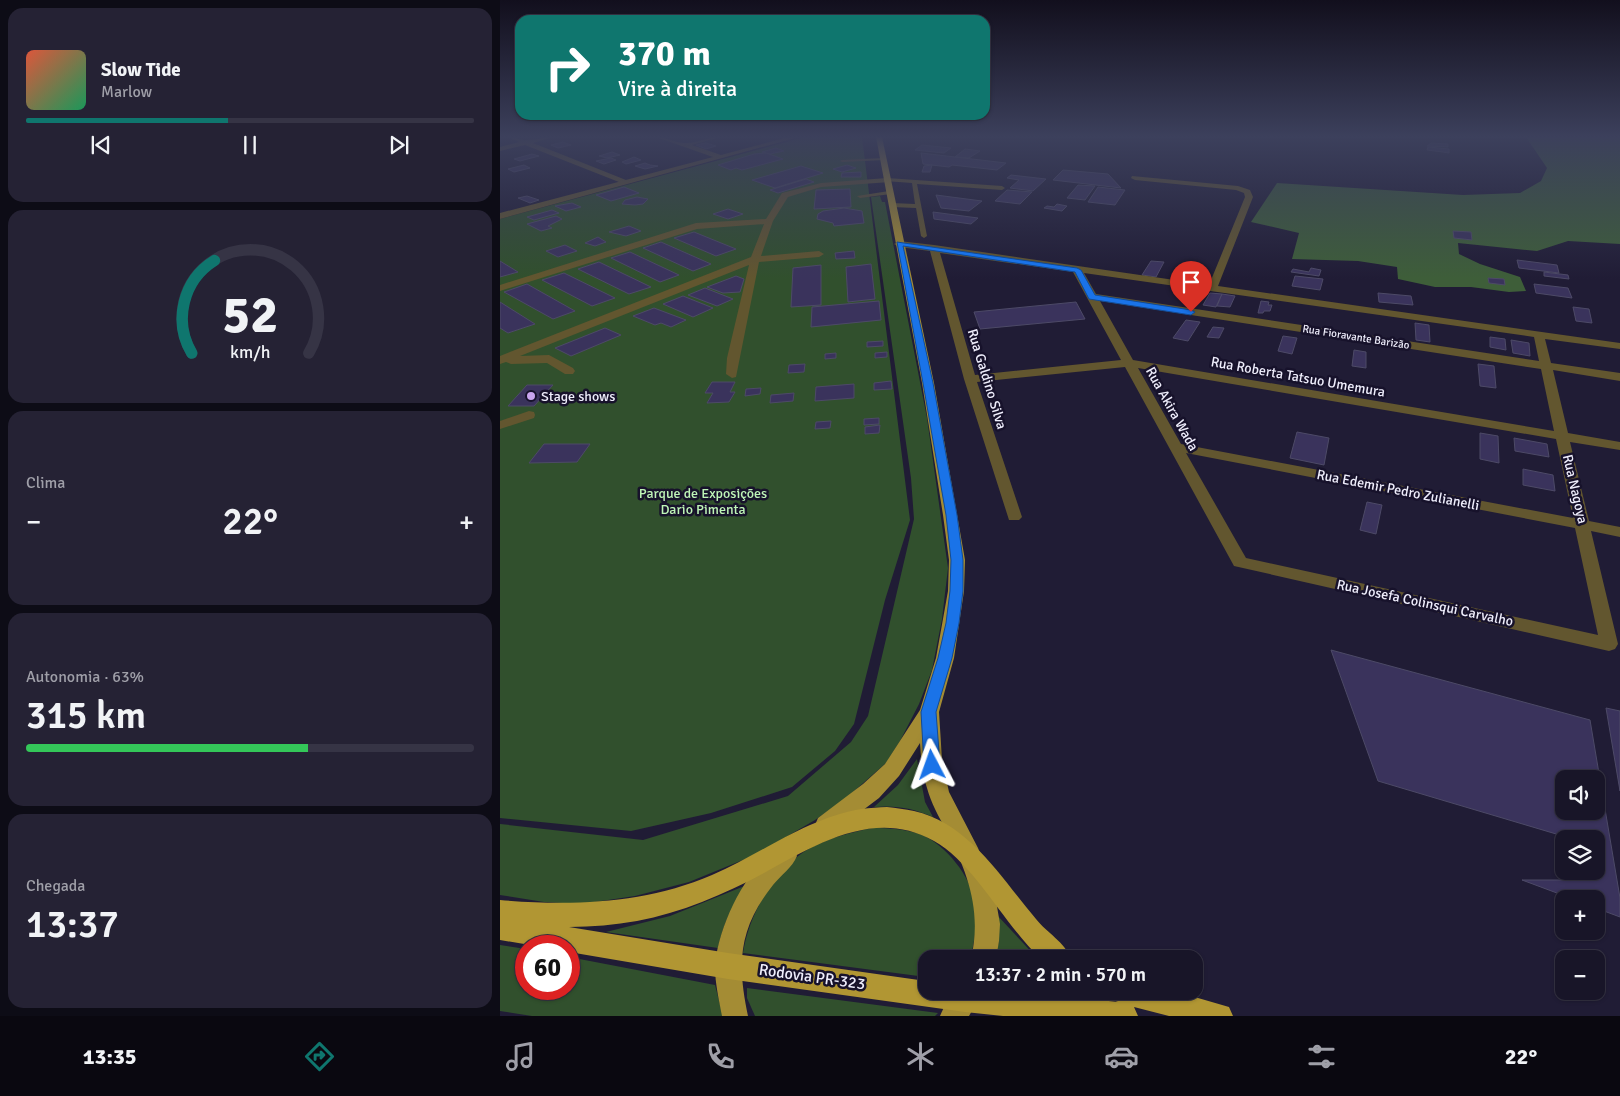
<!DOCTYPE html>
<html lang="pt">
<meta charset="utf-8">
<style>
body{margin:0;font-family:Signika,sans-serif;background:#252234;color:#f1f3f6;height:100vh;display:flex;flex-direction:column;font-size:19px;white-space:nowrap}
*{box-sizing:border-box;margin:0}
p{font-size:16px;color:#9f9fa8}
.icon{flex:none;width:28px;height:28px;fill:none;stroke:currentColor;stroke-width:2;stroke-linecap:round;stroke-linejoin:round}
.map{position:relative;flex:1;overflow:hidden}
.side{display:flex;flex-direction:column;gap:8px;padding:8px;background:#0d0c16;width:500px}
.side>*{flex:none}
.guide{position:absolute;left:15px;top:15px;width:475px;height:105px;border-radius:15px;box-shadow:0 1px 4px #0004,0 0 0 1px #363445;background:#0f766e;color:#fff;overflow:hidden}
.tools{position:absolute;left:1055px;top:770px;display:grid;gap:10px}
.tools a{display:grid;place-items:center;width:50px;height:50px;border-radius:10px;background:#181528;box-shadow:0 1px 4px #0004,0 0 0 1px #363445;font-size:25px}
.speed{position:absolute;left:15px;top:935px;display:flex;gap:10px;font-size:25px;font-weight:700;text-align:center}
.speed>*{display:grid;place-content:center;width:65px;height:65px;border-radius:50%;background:#181528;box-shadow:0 1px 4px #0004,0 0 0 1px #363445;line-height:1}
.speed .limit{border:8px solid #d22;background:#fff;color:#111}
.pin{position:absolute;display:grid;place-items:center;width:42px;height:42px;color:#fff;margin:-51px -21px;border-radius:50% 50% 50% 0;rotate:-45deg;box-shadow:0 0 5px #0007}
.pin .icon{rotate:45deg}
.me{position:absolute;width:55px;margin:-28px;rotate:356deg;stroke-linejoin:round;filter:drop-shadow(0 0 4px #0008)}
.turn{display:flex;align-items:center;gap:18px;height:105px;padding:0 20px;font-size:22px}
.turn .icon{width:65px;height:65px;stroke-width:2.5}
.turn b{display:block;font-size:35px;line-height:42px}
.big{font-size:38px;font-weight:600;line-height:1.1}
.side .tile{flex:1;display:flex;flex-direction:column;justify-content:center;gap:8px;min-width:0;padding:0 18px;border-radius:15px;background:#252234}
.side .dial{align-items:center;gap:0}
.dial svg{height:130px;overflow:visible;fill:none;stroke:#363445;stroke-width:7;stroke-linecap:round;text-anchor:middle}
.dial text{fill:#f1f3f6;stroke:none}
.song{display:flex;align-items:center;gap:15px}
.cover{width:60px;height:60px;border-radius:8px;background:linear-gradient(135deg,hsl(10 70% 55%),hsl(150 70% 35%))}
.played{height:5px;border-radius:2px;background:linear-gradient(90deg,#0f766e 45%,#363445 45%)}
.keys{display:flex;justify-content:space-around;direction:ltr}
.heat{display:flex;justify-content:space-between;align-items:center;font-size:28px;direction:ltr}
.charge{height:8px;border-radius:4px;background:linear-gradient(90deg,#34c759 63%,#363445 0)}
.trip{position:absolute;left:418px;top:950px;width:285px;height:50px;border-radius:15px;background:#181528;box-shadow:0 1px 4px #0004,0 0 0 1px #363445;font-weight:600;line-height:50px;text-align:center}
.dock{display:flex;height:80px;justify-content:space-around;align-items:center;background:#0a0810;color:#9f9fa8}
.dock .icon{width:35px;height:35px}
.dock .selected{color:#0f766e}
.dock b{font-size:22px;color:#f1f3f6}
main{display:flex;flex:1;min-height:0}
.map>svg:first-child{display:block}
.green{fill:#31502d}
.forest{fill:#3e5e39}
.building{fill:#3a335c;stroke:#4d4a67;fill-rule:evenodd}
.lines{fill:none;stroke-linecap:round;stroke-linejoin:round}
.service{fill:#62562f;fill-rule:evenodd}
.minor{fill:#62562f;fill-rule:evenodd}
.tertiary{fill:#62562f;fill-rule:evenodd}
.primary{fill:#a48c34;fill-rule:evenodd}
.trunk{fill:#b19633;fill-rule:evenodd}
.route{fill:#1a73e8;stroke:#114b97}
.poi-dot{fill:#c9a5ee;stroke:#17122b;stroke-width:2}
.labels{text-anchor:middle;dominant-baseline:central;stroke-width:5;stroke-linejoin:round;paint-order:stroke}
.far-street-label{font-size:11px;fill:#efeefc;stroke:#17122b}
.street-label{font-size:14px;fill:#efeefc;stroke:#17122b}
.poi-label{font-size:14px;fill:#efeefc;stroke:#17122b;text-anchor:start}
.park-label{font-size:14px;fill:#bff5b7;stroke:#17122b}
.near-street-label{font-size:16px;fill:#efeefc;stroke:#17122b}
</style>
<main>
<section class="side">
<div class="tile">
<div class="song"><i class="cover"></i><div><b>Slow Tide</b><p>Marlow</p></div></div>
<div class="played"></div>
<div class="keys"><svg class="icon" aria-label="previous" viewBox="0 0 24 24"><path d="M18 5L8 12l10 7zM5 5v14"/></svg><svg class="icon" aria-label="pause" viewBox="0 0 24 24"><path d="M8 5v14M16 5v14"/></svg><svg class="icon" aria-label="next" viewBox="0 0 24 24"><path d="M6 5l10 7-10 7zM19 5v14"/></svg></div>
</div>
<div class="tile dial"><svg viewBox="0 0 100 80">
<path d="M14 69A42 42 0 1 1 86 69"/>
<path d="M14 69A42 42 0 0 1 28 12" stroke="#0f766e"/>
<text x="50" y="56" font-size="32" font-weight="700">52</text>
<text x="50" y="72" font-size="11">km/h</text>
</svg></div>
<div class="tile"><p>Clima</p>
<div class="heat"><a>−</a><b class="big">22°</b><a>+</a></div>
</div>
<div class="tile"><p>Autonomia · 63%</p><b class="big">315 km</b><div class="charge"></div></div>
<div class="tile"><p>Chegada</p><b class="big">13:37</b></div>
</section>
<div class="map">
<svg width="1120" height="1016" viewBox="0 0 1120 1016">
<rect width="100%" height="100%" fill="#201c35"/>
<g class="green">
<path d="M305 137H362L410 520 385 600 354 724 335 751 292 787 211 813 131 831 0 818V219Z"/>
<path d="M380 196 382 202H385L427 418 448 568 442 619 432 670 419 704 400 741 386 763 345 799 315 820 255 855 189 882 135 896 81 904 44 902 0 895V824L143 840 288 796 351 742 368 716 414 519 411 478 371 197Z"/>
<path d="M417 759 425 802 433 817C413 808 395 805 374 807L398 785Z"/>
<path d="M373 828C389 828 407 829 422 835 446 845 471 877 475 902 478 921 475 940 470 959H426V977L243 953C249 914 275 868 310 848 329 838 352 832 373 828Z"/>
<path d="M247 885C232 906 223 924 218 948L106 932 170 916Z"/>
<path d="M497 915 538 959H496L499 939Z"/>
<path d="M0 945 26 949V989H69V957L215 985 223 1016H32L0 1011Z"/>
<path d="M247 988 438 1013 435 1016H255L247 998Z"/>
</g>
<path class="forest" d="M1026 137H1120V244L1068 241 1037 251 958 243 959 254 980 264 1020 277 1026 291 1009 292 971 287H935L898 279 897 267 858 261 792 259 799 233 751 222 777 183 963 195 1020 193 1041 181 1047 168Z"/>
<g class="building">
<path d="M63 142 71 145 58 148 51 145Z"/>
<path d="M206 143 216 146 206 149 196 145Z"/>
<path d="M931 143 948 144V147L927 146Z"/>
<path d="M422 145 451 148 444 153 415 150Z"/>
<path d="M928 147 949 149V153L943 152 927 150Z"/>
<path d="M276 148 284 151 270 154 262 152Z"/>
<path d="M465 149 480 151 469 158 455 157Z"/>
<path d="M112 152 120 155 107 158 99 156Z"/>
<path d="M266 153 283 159 242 170 236 168 231 170 218 165 254 154Z"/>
<path d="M421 153 506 163 497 170 452 165 449 167 423 164Z"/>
<path d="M32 154 39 156 20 161 14 159Z"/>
<path d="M134 157 141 160 126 164 122 162Z"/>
<path d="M111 158 116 160 104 164 96 161Z"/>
<path d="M145 163 150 165 158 166 145 169 135 166Z"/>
<path d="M24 165 30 168 14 172 8 169Z"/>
<path d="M347 165 356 168 342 172 333 169Z"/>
<path d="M432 165 430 172H422L424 166Z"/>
<path d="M301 166 323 173 275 188 252 180Z"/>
<path d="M563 170 608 174 621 188 553 180Z"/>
<path d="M361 172V177H341L342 173Z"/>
<path d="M511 175 546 179 533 191 510 188 519 180 507 178Z"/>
<path d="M306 179 314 182 278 193 270 190Z"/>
<path d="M578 185 595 186 585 200 567 198Z"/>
<path d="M124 187 139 193 111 201 96 195Z"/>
<path d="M598 187 625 190 615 205 588 202Z"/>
<path d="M350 189 351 207 314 209 316 190Z"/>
<path d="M507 190 532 192 520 204 495 201Z"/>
<path d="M436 195 482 201 469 211 441 208Z"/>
<path d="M27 196 39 200 30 203 18 198Z"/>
<path d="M137 197 148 199 143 204 135 205 122 204 125 200Z"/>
<path d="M72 203 81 207 66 211 55 206Z"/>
<path d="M557 204 567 206 562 211 544 208 547 206 554 207Z"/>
<path d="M344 208 362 211 364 223 334 226 333 223 317 219 318 214 323 211Z"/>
<path d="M228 209 243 214 228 219 213 214Z"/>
<path d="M52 210 59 213 34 220 27 217Z"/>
<path d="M433 212 478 218 471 224 434 219Z"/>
<path d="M56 216 62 219 48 226 52 228 41 231 27 224Z"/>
<path d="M129 226 141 231 126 236 109 232Z"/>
<path d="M953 231 971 232 972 240 954 238Z"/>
<path d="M194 232 236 249 216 256 174 238Z"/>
<path d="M98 237 106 242 95 246 85 243Z"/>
<path d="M161 242 211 264 193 271 143 248Z"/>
<path d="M65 245 77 251 58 257 46 251Z"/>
<path d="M354 251 355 258 336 259 335 253Z"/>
<path d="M130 252 179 275 160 282 111 258Z"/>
<path d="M1017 260 1057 265 1059 273 1019 268Z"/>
<path d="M0 261 18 272 0 277Z"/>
<path d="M651 261 664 262 656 277 642 275Z"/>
<path d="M99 262 151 287 129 294 78 269Z"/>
<path d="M371 264 375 299 348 302 346 267Z"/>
<path d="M321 265V305L291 307 293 268Z"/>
<path d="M811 268 821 270 819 276 791 272 793 269 809 272Z"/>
<path d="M1044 272 1068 275 1069 279 1044 276Z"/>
<path d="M64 273 115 298 92 306 42 280Z"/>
<path d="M236 276 244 279 240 292 223 293 207 287Z"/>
<path d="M795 276 823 279 820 290 792 286Z"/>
<path d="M988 278 1004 279 1005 285 989 283Z"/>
<path d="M27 284 75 311 53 319 4 292Z"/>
<path d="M1034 284 1068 288 1072 298 1036 293Z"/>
<path d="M205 288 233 299 217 306 188 295Z"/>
<path d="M710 293 722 294 716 307 703 305Z"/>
<path d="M878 293 911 296 913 305 879 302Z"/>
<path d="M722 294 735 296 730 307 717 306Z"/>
<path d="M183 296 213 308 193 317 163 304Z"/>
<path d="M379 301 381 320 311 327 312 307Z"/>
<path d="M761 301 769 302 768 305H772L770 311H764L763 313H758Z"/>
<path d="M0 302 35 324 8 333 0 328Z"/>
<path d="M576 302 585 319 480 329 474 312Z"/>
<path d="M1073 307 1089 309 1092 323 1076 321Z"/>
<path d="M154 308 186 320 171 327 161 323 155 325 133 316Z"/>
<path d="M686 320 700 322 688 341 673 338Z"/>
<path d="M915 323 929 325 930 342 916 340Z"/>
<path d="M713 327 724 328 719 338 707 337Z"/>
<path d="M105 328 121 335 71 356 55 348Z"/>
<path d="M783 336 797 338 792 354 778 351Z"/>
<path d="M990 337 1005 339 1006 350 990 347Z"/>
<path d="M1011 340 1029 343 1030 356 1013 353Z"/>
<path d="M383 341V346L367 347V342Z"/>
<path d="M854 350 866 352V368L852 366Z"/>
<path d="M387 352V357L375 358V353Z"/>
<path d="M336 353V358L325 359V354Z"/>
<path d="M305 364 304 372 288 373 289 365Z"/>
<path d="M978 364 994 366 996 388 980 386Z"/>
<path d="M391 381 392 389 374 390V383Z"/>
<path d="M212 382H235L230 392H235L229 402 207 403 213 393H205Z"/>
<path d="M354 384V398L315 401 316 387Z"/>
<path d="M27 385H53L34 406H8Z"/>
<path d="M261 388 260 394 245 396 246 389Z"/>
<path d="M294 393 293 401 270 403 271 395Z"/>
<path d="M379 418V424L364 425V419Z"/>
<path d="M331 421 330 428 315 429 316 422Z"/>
<path d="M380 425 379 433 365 434V427Z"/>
<path d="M797 432 829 438 824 465 790 458Z"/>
<path d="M980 433 998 436 999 463 980 459Z"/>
<path d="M1014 438 1047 444 1049 457 1015 451Z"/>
<path d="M44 444H90L77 462 29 463Z"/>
<path d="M1023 469 1053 475 1055 491 1023 485Z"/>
<path d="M867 502 882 505 876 534 860 530Z"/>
<path d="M831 650 1090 720 1120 898V917L1096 908V899H1073L1022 880H1082L1083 871H1096V839H1073L878 781ZM1064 779H1096V811H1064Z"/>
<path d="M1106 708 1120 711V791Z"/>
</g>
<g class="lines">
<g class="service">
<path d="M383 158 385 160 342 162 340 161 342 160Z"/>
<path d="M387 178 502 186 505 188 502 190 417 184 427 236 424 238 421 236 416 208 392 207 389 205 392 203 415 204 412 183 385 181Z"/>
<path d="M389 191 391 192V194L360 198 357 196Z"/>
</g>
<g class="minor">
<path d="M156 137C166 137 174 142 184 143 193 144 208 137 220 137L192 145 221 155 288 137H299L0 219V213L213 157Z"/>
<path d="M632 176 738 186 750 190 753 197 718 286 1120 343V349L1045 339 1051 363 1120 373V381L1053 370 1068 433 1120 442V450L1070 442 1089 521 1120 527V537L1091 531 1118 644 1115 649 1109 651 734 566 625 367 477 382 522 517 519 520H509L464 379 430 251 399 247 394 244 399 241 434 245 709 285 745 197 744 193 736 190 635 180 631 178ZM440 253 573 272 621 360 475 375ZM584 273 1034 337 1039 361 596 294ZM600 301 1041 369 1054 431 633 360ZM638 368 1056 439 1073 518 681 444ZM686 453 1075 528 1098 635 746 558Z"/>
<path d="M387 178 391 180 390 182 321 187 288 197 273 221 261 256 319 251 324 254 319 257 259 262 236 377 232 378 226 374 227 358 249 265 20 356 49 355 73 368 75 371 73 374H65L47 363 11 364 6 362 0 364V356L251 257 264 224 197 229 0 291V285L196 223 266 219 282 193 321 183Z"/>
<path d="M29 411 34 412 35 415 34 418 0 429V421Z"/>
</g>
<path class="tertiary" d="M8 137C15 137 22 141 28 140 37 140 44 137 53 137L33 143 131 182 124 184 25 145 0 151V147L19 142Z"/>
<g class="primary">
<path d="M376 137H382L434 383 465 560 464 591 454 658 439 712 442 760 449 792 478 848 494 889 500 924 499 941 496 959H471C482 911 468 873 446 830 439 817 431 803 427 788 422 774 421 758 420 743L399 776 379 798 334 832 326 835 318 832 315 825 318 818 363 784 385 764 420 710 436 658 448 591 449 560 443 515 422 383Z"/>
<path d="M286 845 294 848 297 856C292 868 281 875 273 885 238 929 237 964 248 1016H222C219 1000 215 983 215 967 217 928 248 860 286 845Z"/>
<path d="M455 991H479L481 995 469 1016H440L444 1007Z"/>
</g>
<path class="trunk" d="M387 807C396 808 405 809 414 811 470 824 501 878 536 919 547 933 565 942 571 959H541C505 926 474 863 434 841 375 808 317 844 264 873 244 884 224 893 202 902 159 919 116 927 69 927L228 953 426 981V991H514L618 1002 613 1000 609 991H674L729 1007 733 1016H669L634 1007 638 1016H503L465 1012 228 979 69 952V946H36L0 940V900C73 906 144 904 212 875 261 854 307 818 361 809 370 808 379 807 387 807Z"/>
</g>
<linearGradient id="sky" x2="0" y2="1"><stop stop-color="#120f1d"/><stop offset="0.49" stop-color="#3c405c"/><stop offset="1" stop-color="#3c405c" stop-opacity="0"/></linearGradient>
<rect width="1120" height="279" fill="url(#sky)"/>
<path class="route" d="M397 242 577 268 581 270 595 295 691 310 695 312 691 315 589 299 575 272 403 246 433 383 457 515 463 560V591L459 623 452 658 436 712 440 765 438 770 432 772 427 770 424 765 421 712 438 658 446 623 450 591 451 560 446 515 423 383Z"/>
<circle class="poi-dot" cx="31" cy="396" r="5"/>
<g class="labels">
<g class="far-street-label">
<text transform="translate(856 337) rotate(9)">Rua Fioravante Barizão</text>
</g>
<g class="street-label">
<text transform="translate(798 377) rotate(10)">Rua Roberta Tatsuo Umemura</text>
<text transform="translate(487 379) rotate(73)">Rua Galdino Silva</text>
<text transform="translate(672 409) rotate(61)">Rua Akira Wada</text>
<text transform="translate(1075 489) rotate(77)">Rua Nagoya</text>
<text transform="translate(898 490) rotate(11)">Rua Edemir Pedro Zulianelli</text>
<text transform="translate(925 603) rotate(12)">Rua Josefa Colinsqui Carvalho</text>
</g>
<g class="poi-label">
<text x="41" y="396">Stage shows</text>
</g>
<g class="park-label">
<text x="203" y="493">Parque de Exposições<tspan x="203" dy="16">Dario Pimenta</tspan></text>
</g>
<g class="near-street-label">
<text transform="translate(312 977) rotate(8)">Rodovia PR-323</text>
</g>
</g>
</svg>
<div class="tools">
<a><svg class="icon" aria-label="sound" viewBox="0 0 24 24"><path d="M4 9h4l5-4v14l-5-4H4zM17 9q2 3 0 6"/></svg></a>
<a><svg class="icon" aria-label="layers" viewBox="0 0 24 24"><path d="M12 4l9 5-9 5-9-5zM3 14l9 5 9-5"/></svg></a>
<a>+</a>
<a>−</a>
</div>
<div class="speed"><div class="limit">60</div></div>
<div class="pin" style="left:691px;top:312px;background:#d93025"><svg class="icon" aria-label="arrive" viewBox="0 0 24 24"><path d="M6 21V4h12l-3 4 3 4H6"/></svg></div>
<svg class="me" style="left:432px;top:765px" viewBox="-20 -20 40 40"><path d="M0-17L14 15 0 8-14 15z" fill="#1a73e8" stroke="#fff" stroke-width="4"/></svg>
<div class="trip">13:37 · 2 min · 570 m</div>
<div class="guide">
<div class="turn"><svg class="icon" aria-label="right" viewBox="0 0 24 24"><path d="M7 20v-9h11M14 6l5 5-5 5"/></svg><div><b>370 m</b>Vire à direita</div></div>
</div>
</div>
</main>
<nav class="dock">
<b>13:35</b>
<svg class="icon selected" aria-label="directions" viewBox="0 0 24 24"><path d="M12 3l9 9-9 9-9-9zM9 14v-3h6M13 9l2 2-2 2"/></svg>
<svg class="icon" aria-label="music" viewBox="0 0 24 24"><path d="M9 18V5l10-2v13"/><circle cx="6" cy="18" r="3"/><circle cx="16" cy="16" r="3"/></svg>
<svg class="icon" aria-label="phone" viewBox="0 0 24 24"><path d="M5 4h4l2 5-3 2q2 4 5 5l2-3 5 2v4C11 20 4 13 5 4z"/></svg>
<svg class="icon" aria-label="climate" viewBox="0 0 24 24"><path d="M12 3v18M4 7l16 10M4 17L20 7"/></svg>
<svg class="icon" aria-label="car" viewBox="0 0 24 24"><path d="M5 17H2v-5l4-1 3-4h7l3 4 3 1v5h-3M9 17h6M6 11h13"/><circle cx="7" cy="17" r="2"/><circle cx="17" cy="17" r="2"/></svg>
<svg class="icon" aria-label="filters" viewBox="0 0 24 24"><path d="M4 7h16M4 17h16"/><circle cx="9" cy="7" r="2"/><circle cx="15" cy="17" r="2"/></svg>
<b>22°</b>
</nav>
